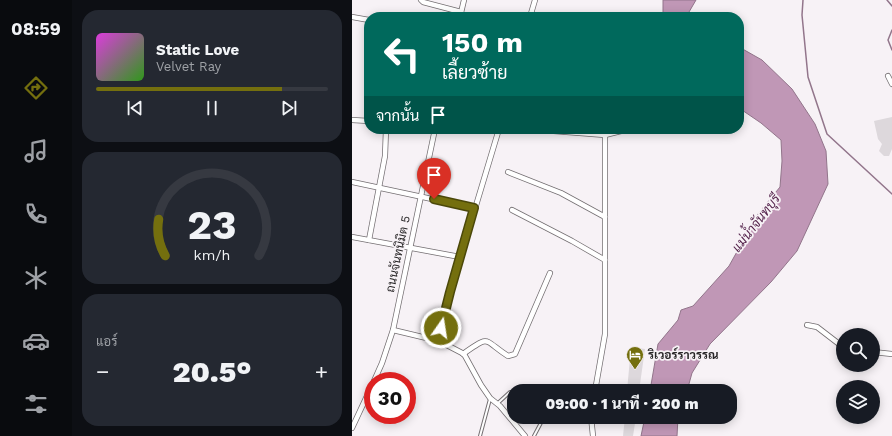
<!DOCTYPE html>
<html lang="th">
<meta charset="utf-8">
<style>
body{margin:0;font-family:"Work Sans",Sarabun,sans-serif;background:#242831;color:#f1f3f6;height:100vh;display:flex;flex-direction:column;font-size:15px;white-space:nowrap}
*{box-sizing:border-box;margin:0}
p{font-size:13px;color:#9ea1a6}
.icon{flex:none;width:22px;height:22px;fill:none;stroke:currentColor;stroke-width:2;stroke-linecap:round;stroke-linejoin:round}
.map{position:relative;flex:1;overflow:hidden}
.sheet{display:flex;flex-direction:column;gap:10px;padding:10px;background:#0d0f14;width:280px}
.sheet>*{flex:none}
.top-card{position:absolute;left:12px;top:12px;width:380px;height:122px;border-radius:16px;box-shadow:0 2px 10px #0003;background:#00695c;color:#fff;overflow:hidden}
.buttons{position:absolute;left:484px;top:328px;display:grid;gap:8px}
.buttons a{display:grid;place-items:center;width:44px;height:44px;border-radius:50%;background:#171b24;box-shadow:0 2px 10px #0003;font-size:20px}
.speed{position:absolute;left:12px;top:372px;display:flex;gap:8px;font-size:20px;font-weight:700;text-align:center}
.speed>*{display:grid;place-content:center;width:52px;height:52px;border-radius:50%;background:#171b24;box-shadow:0 2px 10px #0003;line-height:1}
.speed .limit{border:6px solid #d22;background:#fff;color:#111}
.pin{position:absolute;display:grid;place-items:center;width:34px;height:34px;color:#fff;margin:-41px -17px;border-radius:50% 50% 50% 0;rotate:-45deg;box-shadow:0 0 4px #0007}
.pin .icon{rotate:45deg}
.me{position:absolute;width:44px;margin:-22px;rotate:13deg;stroke-linejoin:round;filter:drop-shadow(0 0 3px #0008)}
.turn{display:flex;align-items:center;gap:14px;height:84px;padding:0 12px;font-size:18px}
.turn .icon{width:52px;height:52px;stroke-width:2.5}
.turn b{display:block;font-size:28px;line-height:34px}
.then{display:flex;align-items:center;height:38px;padding:0 12px;background:#0003;gap:8px;font-size:15px}
.big{font-size:30px;font-weight:800;line-height:1.1}
.sheet .tile{flex:1;display:flex;flex-direction:column;justify-content:center;gap:6px;min-width:0;padding:0 14px;border-radius:16px;background:#242831}
.sheet .dial{align-items:center;gap:0}
.dial svg{height:104px;overflow:visible;fill:none;stroke:#363941;stroke-width:7;stroke-linecap:round;text-anchor:middle}
.dial text{fill:#f1f3f6;stroke:none}
.song{display:flex;align-items:center;gap:12px}
.cover{width:48px;height:48px;border-radius:6px;background:linear-gradient(135deg,hsl(300 70% 55%),hsl(110 70% 35%))}
.played{height:4px;border-radius:2px;background:linear-gradient(90deg,#746f0e 80%,#363941 80%)}
.keys{display:flex;justify-content:space-around;direction:ltr}
.heat{display:flex;justify-content:space-between;align-items:center;font-size:22px;direction:ltr}
.trip{position:absolute;left:155px;top:384px;width:230px;height:40px;border-radius:16px;background:#171b24;box-shadow:0 2px 10px #0003;font-weight:800;line-height:40px;text-align:center}
main{display:flex;flex:1;min-height:0}
.menu{display:flex;flex-direction:column;width:72px;justify-content:space-around;align-items:center;background:#090b0e;color:#9ea1a6}
.menu .icon{width:28px;height:28px}
.menu .on{color:#746f0e}
.menu b{font-size:18px;color:#f1f3f6}
.map>svg:first-child{display:block}
.water{fill:#c097b6;stroke:#92758b}
.lines{fill:none;stroke-linecap:round;stroke-linejoin:round}
.stream{stroke:#92758b;stroke-width:1.5}
.building{fill:#ddd8dc}
.service-casing{stroke:#736e71;stroke-width:4}
.minor-casing{stroke:#736e71;stroke-width:6}
.service{stroke:#fff;stroke-width:2}
.minor{stroke:#fff;stroke-width:4.5}
.route-casing{stroke:#4b4809;stroke-width:10}
.route{stroke:#746f0e;stroke-width:7}
.labels{text-anchor:middle;dominant-baseline:central;stroke-width:3.5;stroke-linejoin:round;paint-order:stroke}
.street-label{font-size:12px;fill:#272526;stroke:#f7f2f6}
.poi-label{font-size:12px;font-weight:bold;fill:#272526;stroke:#f7f2f6;text-anchor:start}
.water-label{font-size:13px;font-style:italic;fill:#511f48;stroke:#f7f2f6}
</style>
<main>
<nav class="menu">
<b>08:59</b>
<svg class="icon on" aria-label="directions" viewBox="0 0 24 24"><path d="M12 3l9 9-9 9-9-9zM9 14v-3h6M13 9l2 2-2 2"/></svg>
<svg class="icon" aria-label="music" viewBox="0 0 24 24"><path d="M9 18V5l10-2v13"/><circle cx="6" cy="18" r="3"/><circle cx="16" cy="16" r="3"/></svg>
<svg class="icon" aria-label="phone" viewBox="0 0 24 24"><path d="M5 4h4l2 5-3 2q2 4 5 5l2-3 5 2v4C11 20 4 13 5 4z"/></svg>
<svg class="icon" aria-label="climate" viewBox="0 0 24 24"><path d="M12 3v18M4 7l16 10M4 17L20 7"/></svg>
<svg class="icon" aria-label="car" viewBox="0 0 24 24"><path d="M5 17H2v-5l4-1 3-4h7l3 4 3 1v5h-3M9 17h6M6 11h13"/><circle cx="7" cy="17" r="2"/><circle cx="17" cy="17" r="2"/></svg>
<svg class="icon" aria-label="filters" viewBox="0 0 24 24"><path d="M4 7h16M4 17h16"/><circle cx="9" cy="7" r="2"/><circle cx="15" cy="17" r="2"/></svg>
</nav>
<section class="sheet">
<div class="tile">
<div class="song"><i class="cover"></i><div><b>Static Love</b><p>Velvet Ray</p></div></div>
<div class="played"></div>
<div class="keys"><svg class="icon" aria-label="previous" viewBox="0 0 24 24"><path d="M18 5L8 12l10 7zM5 5v14"/></svg><svg class="icon" aria-label="pause" viewBox="0 0 24 24"><path d="M8 5v14M16 5v14"/></svg><svg class="icon" aria-label="next" viewBox="0 0 24 24"><path d="M6 5l10 7-10 7zM19 5v14"/></svg></div>
</div>
<div class="tile dial"><svg viewBox="0 0 100 80">
<path d="M14 69A42 42 0 1 1 86 69"/>
<path d="M14 69A42 42 0 0 1 9 41" stroke="#746f0e"/>
<text x="50" y="56" font-size="32" font-weight="700">23</text>
<text x="50" y="72" font-size="11">km/h</text>
</svg></div>
<div class="tile"><p>แอร์</p>
<div class="heat"><a>−</a><b class="big">20.5°</b><a>+</a></div>
</div>
</section>
<div class="map">
<svg width="540" height="436" viewBox="0 0 540 436">
<rect width="100%" height="100%" fill="#f7f2f6"/>
<g class="water">
<path d="M311 0H344L337 12 339 17H311Z"/>
<path d="M387 47 410 60 440 89 463 124 474 151 476 184 445 251 419 282 358 344 340 373 335 391H298L306 344 326 320 329 310 341 306 377 266 406 214 428 187 430 161 429 140 409 123 387 108Z"/>
<path d="M293 417H326L325 436H289Z"/>
</g>
<g class="lines">
<g class="stream">
<path d="M451 0 450 15 456 77 475 134 540 194"/>
<path d="M535 0 540 6"/>
<path d="M540 30 536 40 540 50"/>
</g>
</g>
<g class="building">
<path d="M540 117V149L537 156H532L527 151 530 144 526 139 522 121Z"/>
<path d="M279 347 293 349 287 391H275Z"/>
<path d="M273 417H284L281 436H271Z"/>
</g>
<g class="lines">
<defs>
<g id="service">
<path d="M146 403 158 392 162 393"/>
<path d="M128 436 138 399"/>
<path d="M182 436 191 419V417"/>
</g>
<g id="minor">
<path d="M69 0 71 2 109 12"/>
<path d="M0 17 17 20"/>
<path d="M108 17 112 0"/>
<path d="M178 17 183 0"/>
<path d="M536 76 540 84"/>
<path d="M0 120 17 121"/>
<path d="M176 129 253 135 277 129"/>
<path d="M156 172 209 193 253 217"/>
<path d="M0 182 122 208"/>
<path d="M160 210 220 241 253 260"/>
<path d="M0 237 108 257"/>
<path d="M17 240 33 156 34 129"/>
<path d="M455 325 465 327 491 347"/>
<path d="M41 330 87 341 112 354 129 385 138 398 148 406 173 436"/>
<path d="M87 341 98 292 147 129"/>
<path d="M521 352 540 354"/>
<path d="M111 354C139 334 131 340 156 356L163 354 198 273"/>
<path d="M22 381 30 363 41 330 83 129"/>
<path d="M243 391 253 334V135"/>
<path d="M239 417 241 436"/>
<path d="M0 428 21 383"/>
</g>
</defs>
<use href="#service" class="service-casing"/>
<use href="#minor" class="minor-casing"/>
<use href="#service" class="service"/>
<use href="#minor" class="minor"/>
</g>
<g class="lines">
<defs>
<path id="route" d="M82 199 122 208 98 292 89 328"/>
</defs>
<use href="#route" class="route-casing"/>
<use href="#route" class="route"/>
</g>
<defs>
<symbol id="hotel-pin" viewBox="-11 -11 22 30"><path d="M0 17L-7.5 6A9.5 9.5 0 1 1 7.5 6Z" fill="#746f0e" stroke="#f7f2f6"/><path d="M-6-4.5h1.5V1H6V5H4.5V3h-9V5H-6ZM-4 0a1.8 1.8 0 1 1 3.6 0ZM.5 0V-2.5h3Q6-2.5 6 0Z" fill="#fff"/></symbol>
</defs>
<g fill-rule="evenodd">
<use href="#hotel-pin" x="273" y="345" width="20" height="27"/>
</g>
<g class="labels">
<g class="street-label">
<text transform="translate(46 254) rotate(-78)">ถนนจันทนิมิต 5</text>
</g>
<g class="poi-label">
<text x="296" y="355">ริเวอร์ราวรรณ</text>
</g>
<g class="water-label">
<text transform="translate(404 223) rotate(-52)">แม่น้ำจันทบุรี</text>
</g>
</g>
</svg>
<div class="buttons">
<a><svg class="icon" aria-label="search" viewBox="0 0 24 24"><circle cx="10" cy="10" r="6"/><path d="M15 15l6 6"/></svg></a>
<a><svg class="icon" aria-label="layers" viewBox="0 0 24 24"><path d="M12 4l9 5-9 5-9-5zM3 14l9 5 9-5"/></svg></a>
</div>
<div class="speed"><div class="limit">30</div></div>
<div class="pin" style="left:82px;top:199px;background:#d93025"><svg class="icon" aria-label="arrive" viewBox="0 0 24 24"><path d="M6 21V4h12l-3 4 3 4H6"/></svg></div>
<svg class="me" style="left:89px;top:328px" viewBox="-20 -20 40 40"><circle r="17" fill="#746f0e" stroke="#fff" stroke-width="3"/><path d="M0-11L8 9 0 5-8 9z" fill="#fff"/></svg>
<div class="trip">09:00 · 1 นาที · 200 m</div>
<div class="top-card">
<div class="turn"><svg class="icon" aria-label="left" viewBox="0 0 24 24"><path d="M17 20v-9H6M10 6l-5 5 5 5"/></svg><div><b>150 m</b>เลี้ยวซ้าย</div></div>
<div class="then">จากนั้น<svg class="icon" aria-label="arrive" viewBox="0 0 24 24"><path d="M6 21V4h12l-3 4 3 4H6"/></svg></div>
</div>
</div>
</main>
